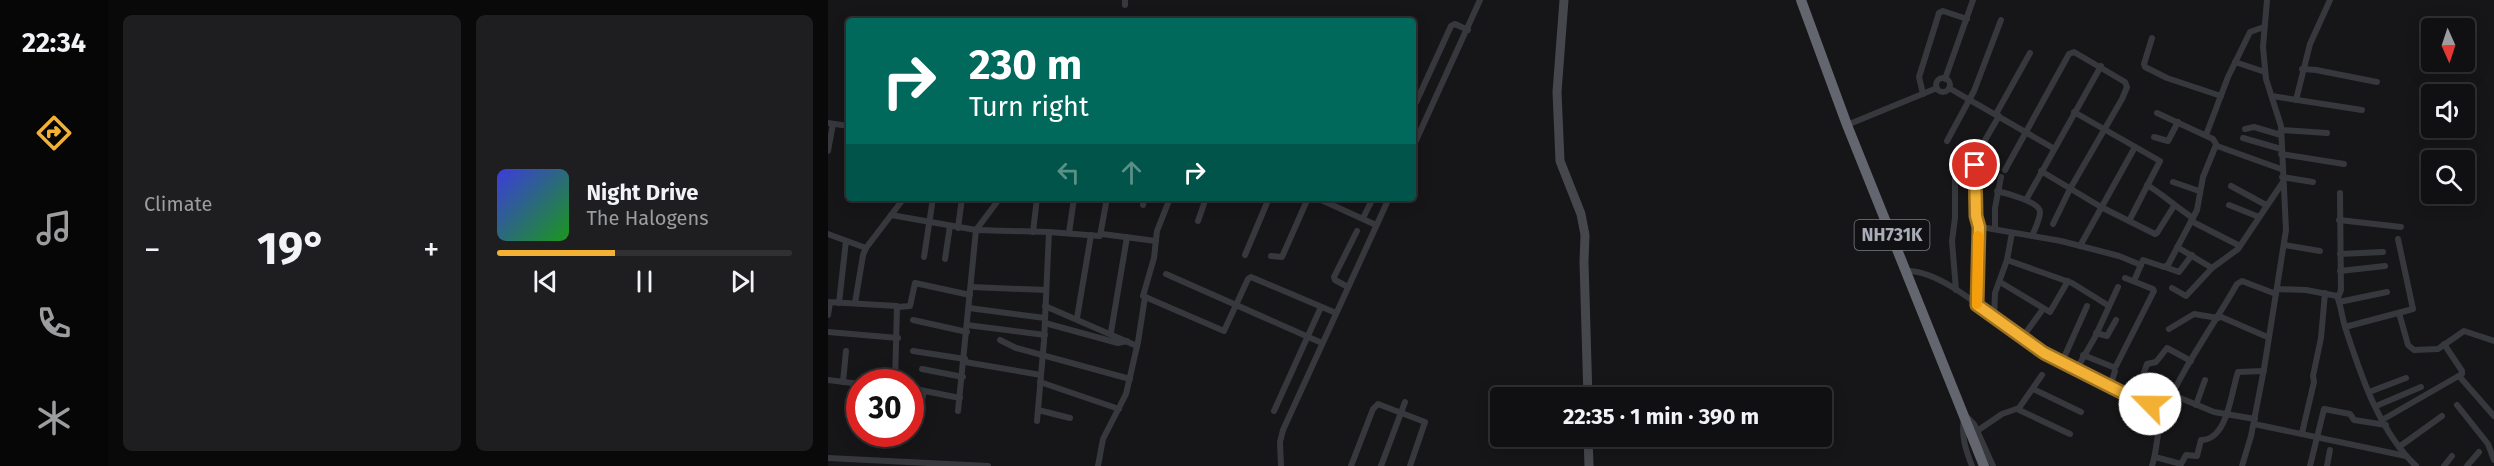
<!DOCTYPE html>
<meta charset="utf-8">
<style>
body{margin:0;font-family:"Fira Sans",sans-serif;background:#1e1e20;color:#f1f3f6;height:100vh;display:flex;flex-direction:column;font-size:22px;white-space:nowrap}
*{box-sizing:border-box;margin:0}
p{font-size:20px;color:#9c9d9f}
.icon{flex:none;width:33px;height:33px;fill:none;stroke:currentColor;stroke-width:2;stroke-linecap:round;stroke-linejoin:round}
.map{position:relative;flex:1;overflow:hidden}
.panel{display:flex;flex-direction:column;gap:15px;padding:15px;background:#09090a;width:720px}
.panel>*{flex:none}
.hud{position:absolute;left:18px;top:18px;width:570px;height:183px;border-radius:6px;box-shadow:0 3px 15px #0003,0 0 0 2px #303032;background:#00695c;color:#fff;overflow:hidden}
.needle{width:39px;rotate:177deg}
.tools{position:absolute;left:1593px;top:18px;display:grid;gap:12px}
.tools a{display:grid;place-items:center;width:54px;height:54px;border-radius:6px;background:#101012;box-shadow:0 3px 15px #0003,0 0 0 2px #303032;font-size:30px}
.speed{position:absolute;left:18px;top:369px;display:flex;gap:12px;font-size:30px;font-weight:700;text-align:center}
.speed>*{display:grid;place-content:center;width:78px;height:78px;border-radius:50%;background:#101012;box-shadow:0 3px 15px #0003,0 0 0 2px #303032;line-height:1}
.speed .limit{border:9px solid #d22;background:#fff;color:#111}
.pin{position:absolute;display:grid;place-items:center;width:51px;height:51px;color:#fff;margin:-26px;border:3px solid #fff;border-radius:50%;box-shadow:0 2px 6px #0007}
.me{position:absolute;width:66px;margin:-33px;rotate:293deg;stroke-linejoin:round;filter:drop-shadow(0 0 4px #0008)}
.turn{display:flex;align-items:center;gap:21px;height:126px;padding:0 24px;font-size:27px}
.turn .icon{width:78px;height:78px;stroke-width:2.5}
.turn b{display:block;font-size:42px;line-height:51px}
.lanes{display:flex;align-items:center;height:57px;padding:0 24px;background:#0003;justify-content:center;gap:30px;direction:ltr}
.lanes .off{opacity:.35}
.big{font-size:45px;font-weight:700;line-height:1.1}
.panel .card{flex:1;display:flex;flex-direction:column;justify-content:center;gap:9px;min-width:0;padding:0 21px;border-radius:9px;background:#1e1e20}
.song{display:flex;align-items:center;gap:18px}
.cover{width:72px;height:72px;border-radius:9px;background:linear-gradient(135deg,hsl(240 70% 55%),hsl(120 70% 35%))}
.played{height:6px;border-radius:3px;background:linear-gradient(90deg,#f2b134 40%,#303032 40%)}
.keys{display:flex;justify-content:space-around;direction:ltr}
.heat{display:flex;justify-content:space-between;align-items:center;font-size:33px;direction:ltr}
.panel .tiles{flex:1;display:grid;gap:15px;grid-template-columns:repeat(2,1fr)}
.trip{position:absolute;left:662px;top:387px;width:342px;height:60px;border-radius:6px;background:#101012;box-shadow:0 3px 15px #0003,0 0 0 2px #303032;font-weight:700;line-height:60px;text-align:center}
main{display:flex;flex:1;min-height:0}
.dock{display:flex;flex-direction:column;width:108px;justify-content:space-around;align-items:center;background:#060607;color:#9c9d9f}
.dock .icon{width:42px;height:42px}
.dock .current{color:#f2b134}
.dock b{font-size:27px;color:#f1f3f6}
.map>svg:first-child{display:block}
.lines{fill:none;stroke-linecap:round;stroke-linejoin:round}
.street{stroke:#37383d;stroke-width:6}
.secondary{stroke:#45474d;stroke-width:9}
.highway{stroke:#63666e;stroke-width:10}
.route-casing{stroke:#9d7322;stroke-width:15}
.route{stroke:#f2b134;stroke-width:10}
.slow{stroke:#f59e0b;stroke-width:10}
.labels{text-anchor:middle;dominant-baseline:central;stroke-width:6;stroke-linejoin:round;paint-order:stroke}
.shield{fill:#111113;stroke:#7b7e86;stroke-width:1.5}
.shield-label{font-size:18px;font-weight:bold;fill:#a8adb8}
</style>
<main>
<nav class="dock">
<b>22:34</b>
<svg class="icon current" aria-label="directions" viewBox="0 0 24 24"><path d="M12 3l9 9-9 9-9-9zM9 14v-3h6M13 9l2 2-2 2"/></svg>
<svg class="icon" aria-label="music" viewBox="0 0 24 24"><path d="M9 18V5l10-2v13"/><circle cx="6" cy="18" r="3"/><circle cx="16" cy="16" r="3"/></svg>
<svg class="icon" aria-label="phone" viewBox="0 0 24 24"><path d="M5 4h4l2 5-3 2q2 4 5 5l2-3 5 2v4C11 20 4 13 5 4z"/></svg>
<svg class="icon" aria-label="climate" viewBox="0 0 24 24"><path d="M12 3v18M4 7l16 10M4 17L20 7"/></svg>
</nav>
<section class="panel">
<div class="tiles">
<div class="card"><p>Climate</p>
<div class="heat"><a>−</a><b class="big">19°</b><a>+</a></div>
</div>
<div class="card">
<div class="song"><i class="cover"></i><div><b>Night Drive</b><p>The Halogens</p></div></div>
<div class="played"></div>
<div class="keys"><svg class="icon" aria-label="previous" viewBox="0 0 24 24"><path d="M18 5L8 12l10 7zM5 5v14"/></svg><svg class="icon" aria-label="pause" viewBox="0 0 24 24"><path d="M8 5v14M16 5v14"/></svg><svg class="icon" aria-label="next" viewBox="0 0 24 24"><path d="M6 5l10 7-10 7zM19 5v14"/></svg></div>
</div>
</div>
</section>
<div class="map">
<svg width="1666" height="466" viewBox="0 0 1666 466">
<rect width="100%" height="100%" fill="#161618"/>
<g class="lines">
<g class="street">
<path d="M297 0V5"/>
<path d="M1324 38 1316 64 1317 67 1339 78 1393 96"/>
<path d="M1407 62 1437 72"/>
<path d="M1474 69 1488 70 1549 82"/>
<circle cx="1115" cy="85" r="7"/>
<path d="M1117 79 1145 0"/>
<path d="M1121 88 1225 148"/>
<path d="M1095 94 1091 77 1111 13 1115 11 1139 19"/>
<path d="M1444 96 1534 110"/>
<path d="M1468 100 1482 44 1502 0"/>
<path d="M585 109 623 26 627 24 640 30"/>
<path d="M1246 112 1332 161 1301 221"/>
<path d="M1329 113 1385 139 1389 146 1453 169"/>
<path d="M1168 114 1202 53"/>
<path d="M0 123 21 126"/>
<path d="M1019 125 1109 88"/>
<path d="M1417 129 1426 127 1453 135"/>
<path d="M1453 130 1499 133"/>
<path d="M1378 135 1400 77 1422 32 1436 27"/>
<path d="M1326 137 1340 141 1350 122"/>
<path d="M1415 138 1453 149"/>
<path d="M1119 141 1146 91 1173 20"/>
<path d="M585 147 652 0"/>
<path d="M0 151 5 124"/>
<path d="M1149 154 1171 116"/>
<path d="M1453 154 1516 164"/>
<path d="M1147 165 1148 216 1151 227"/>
<path d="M1177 170 1241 54 1246 52 1297 82 1299 87 1294 99 1242 189 1225 224"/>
<path d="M1213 171 1273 207 1327 234 1329 233 1346 206"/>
<path d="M1127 173V218L1124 241 1128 290"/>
<path d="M1454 177 1485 182"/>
<path d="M1345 182 1371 191"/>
<path d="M1319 185C1336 195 1349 208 1365 218"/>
<path d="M1403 186 1438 205"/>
<path d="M1169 191C1178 193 1212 202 1212 212 1212 219 1207 229 1204 236"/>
<path d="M342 198 329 231 326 258 315 296 396 331 420 279 423 277 508 313"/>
<path d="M489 198 548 225"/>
<path d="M1198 200 1273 66"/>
<path d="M315 205 316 198"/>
<path d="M1401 205 1431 217"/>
<path d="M63 215 148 230 221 232 216 341 209 421"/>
<path d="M535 218 545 198"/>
<path d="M1511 220 1573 227"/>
<path d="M370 221 378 198"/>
<path d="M1363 221 1412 246"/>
<path d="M130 228 134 198"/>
<path d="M1167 229V208L1173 177"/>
<path d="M205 232 209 198"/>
<path d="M221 232 272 236 279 198"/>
<path d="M241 233 246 198"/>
<path d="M0 234 38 248 73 202 78 198"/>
<path d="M274 234 328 241"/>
<path d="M1456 245 1492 251"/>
<path d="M1252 246 1307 147"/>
<path d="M1349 247 1384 268"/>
<path d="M1512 254 1555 252"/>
<path d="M417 255 441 198"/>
<path d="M443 256 454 257 480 198"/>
<path d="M96 257 105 198"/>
<path d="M117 259 122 226"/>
<path d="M1179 260 1244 283 1281 306"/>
<path d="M1337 267 1351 272 1364 255"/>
<path d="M1078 271C1119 269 1179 332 1215 353 1254 375 1295 395 1337 410"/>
<path d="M1512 271 1557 266"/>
<path d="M338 274 494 343"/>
<path d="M1306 281 1315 260 1336 267 1340 265 1369 210 1375 177 1388 145"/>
<path d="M1172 282 1222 312 1240 281"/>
<path d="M143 287 218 290"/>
<path d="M520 287 507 280 506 277 529 231"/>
<path d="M1344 288 1358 296 1384 268 1410 249 1455 182"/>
<path d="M1449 289 1478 290 1509 296C1513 306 1514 317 1517 327 1533 375 1550 430 1588 466"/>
<path d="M1510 298 1513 290 1512 193"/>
<path d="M0 302 69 306 67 382"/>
<path d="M1511 302 1559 292"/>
<path d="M11 303 18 241"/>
<path d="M27 303 35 255 38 248"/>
<path d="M1149 305 1150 230 1153 227 1233 241 1291 256 1313 265"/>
<path d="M217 306 309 346"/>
<path d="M70 307 82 306 87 283 142 295"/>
<path d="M141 308 217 318"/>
<path d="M1571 313 1580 345 1586 350 1610 349 1636 331 1666 341"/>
<path d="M0 315 2 303"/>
<path d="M1391 316 1437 336"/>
<path d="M249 318 263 235"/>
<path d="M1166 318 1167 293 1179 260 1184 233"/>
<path d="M85 320 139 332"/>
<path d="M217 323 290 343 299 341"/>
<path d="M139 325 217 335"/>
<path d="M1517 327 1585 309 1570 239"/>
<path d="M1341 329 1366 314 1390 318"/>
<path d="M0 332 70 338"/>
<path d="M283 332 299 237"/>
<path d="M1268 333 1279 336 1288 320"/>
<path d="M1194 338 1215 309"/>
<path d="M172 340 188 348 302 379"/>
<path d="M85 351 137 359"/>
<path d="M1255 355 1285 367 1288 366 1326 291 1325 289 1297 278"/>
<path d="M137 362 213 375"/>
<path d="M1234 362 1259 306"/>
<path d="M94 369 135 377"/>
<path d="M1248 370 1267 337 1290 287"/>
<path d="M1631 376 1666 416"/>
<path d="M0 380 32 384"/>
<path d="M15 382 18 351"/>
<path d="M212 382 291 409"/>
<path d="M1282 387 1287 371"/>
<path d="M82 388 132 398"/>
<path d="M1205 389 1253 412"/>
<path d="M1541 392 1578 378"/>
<path d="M1345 395 1386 412 1427 419"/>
<path d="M1307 399 1319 364 1328 362 1339 348 1363 361"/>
<path d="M1368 405 1377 380"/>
<path d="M1629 405 1660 444 1666 460"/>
<path d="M1548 406 1593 387"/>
<path d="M1189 409 1242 434"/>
<path d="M92 410 96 391"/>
<path d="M210 410 242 418"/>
<path d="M130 411 148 230 172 198"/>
<path d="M446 411 493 307"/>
<path d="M1140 418 1146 424 1165 466"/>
<path d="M1136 419C1133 436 1138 451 1144 466"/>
<path d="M1554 420 1634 374V371L1616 344"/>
<path d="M1426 424 1578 456"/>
<path d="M1149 431 1174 414 1191 408 1214 375"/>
<path d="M1474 433 1486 382 1485 376 1493 338 1497 293"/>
<path d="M1571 447 1614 416"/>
<path d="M1327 457 1353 464 1358 455 1369 456 1373 440C1400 440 1403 392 1410 372L1436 371"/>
<path d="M0 458 160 466"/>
<path d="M270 466 275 439 298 394 310 342 317 297"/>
<path d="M453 466 452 442 455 430 561 198"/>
<path d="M523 466 545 409 550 404 597 422 582 466"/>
<path d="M553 466 577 402"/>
<path d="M1324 466C1330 448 1328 430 1336 412 1355 367 1385 326 1409 284L1414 281 1448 294"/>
<path d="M1414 466 1423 436 1436 369 1458 230 1453 126 1438 79 1435 47 1439 0"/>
<path d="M1482 466 1496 409 1522 414 1526 420 1558 425"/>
<path d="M1499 466 1502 450"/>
<path d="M1616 466 1624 456"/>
<path d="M1639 466 1651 452"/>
</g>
<g class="secondary">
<path d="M736 0 729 92 732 161 753 214 757 235 756 262 760 398"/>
<path d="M760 436 761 466"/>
</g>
<path class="highway" d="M973 0 1019 125 1156 466"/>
</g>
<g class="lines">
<defs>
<path id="route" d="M1147 165 1148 216 1151 227 1149 305 1216 353 1307 399 1322 404"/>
</defs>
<use href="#route" class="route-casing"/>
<use href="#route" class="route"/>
<path class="slow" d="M1149 304 1150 236"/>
</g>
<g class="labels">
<rect class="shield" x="1026.5" y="220" width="75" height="30" rx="4.5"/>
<g class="shield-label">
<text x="1064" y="235">NH731K</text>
</g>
</g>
</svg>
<div class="tools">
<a><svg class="needle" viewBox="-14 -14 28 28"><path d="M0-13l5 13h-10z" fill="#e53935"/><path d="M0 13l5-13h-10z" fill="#9c9d9f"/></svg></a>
<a><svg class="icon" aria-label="sound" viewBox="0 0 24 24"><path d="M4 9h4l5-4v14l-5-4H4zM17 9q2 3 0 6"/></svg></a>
<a><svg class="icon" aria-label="search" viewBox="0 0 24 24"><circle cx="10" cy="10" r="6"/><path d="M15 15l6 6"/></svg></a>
</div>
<div class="speed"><div class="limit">30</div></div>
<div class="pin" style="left:1147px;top:165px;background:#d93025"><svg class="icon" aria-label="arrive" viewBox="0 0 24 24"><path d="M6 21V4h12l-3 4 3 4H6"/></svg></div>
<svg class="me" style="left:1322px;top:404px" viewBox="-20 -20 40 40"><circle r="19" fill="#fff"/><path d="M0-13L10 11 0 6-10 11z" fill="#f2b134"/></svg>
<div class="trip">22:35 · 1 min · 390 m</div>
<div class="hud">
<div class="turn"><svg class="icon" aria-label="right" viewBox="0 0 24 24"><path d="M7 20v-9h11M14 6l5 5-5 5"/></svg><div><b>230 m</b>Turn right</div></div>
<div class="lanes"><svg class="icon off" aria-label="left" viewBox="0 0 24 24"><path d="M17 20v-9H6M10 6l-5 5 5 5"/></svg><svg class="icon off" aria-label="ahead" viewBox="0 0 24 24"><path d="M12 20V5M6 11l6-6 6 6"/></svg><svg class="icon" aria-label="right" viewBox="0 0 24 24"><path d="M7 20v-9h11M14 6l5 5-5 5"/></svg></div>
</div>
</div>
</main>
